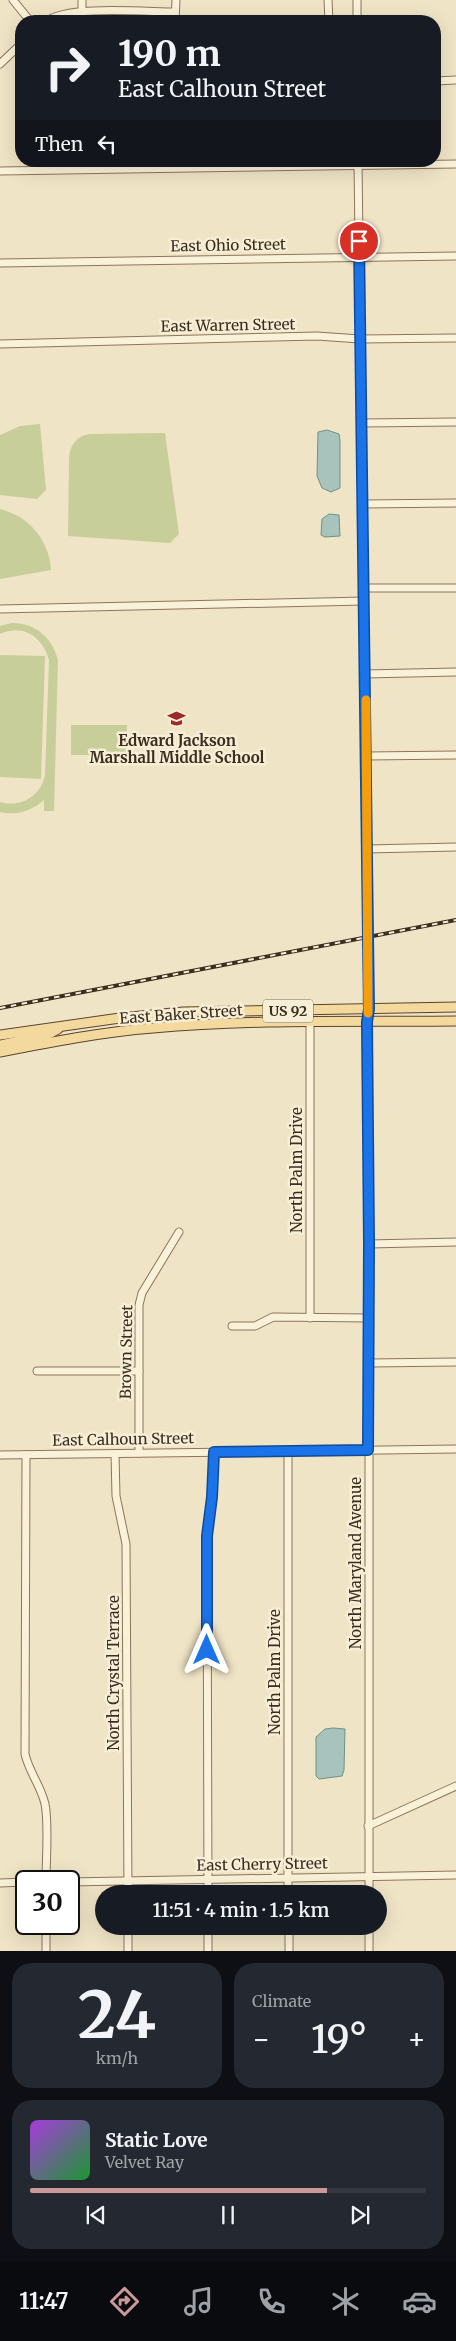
<!DOCTYPE html>
<meta charset="utf-8">
<style>
body{margin:0;font-family:Merriweather,serif;background:#242831;color:#f1f3f6;height:100vh;display:flex;flex-direction:column;font-size:19px;white-space:nowrap}
*{box-sizing:border-box;margin:0}
p{font-size:16px;color:#9ea1a6}
.icon{flex:none;width:28px;height:28px;fill:none;stroke:currentColor;stroke-width:2;stroke-linecap:round;stroke-linejoin:round}
.map{position:relative;height:1951px;overflow:hidden}
.details{display:flex;flex-direction:column;gap:12px;padding:12px;background:#0d0f14;flex:1}
.details>*{flex:none}
.top-card{position:absolute;left:15px;top:15px;width:426px;height:152px;border-radius:20px;box-shadow:0 5px 20px #0002;background:#171b24;color:#f1f3f6;overflow:hidden}
.speed{position:absolute;left:15px;top:1870px;display:flex;gap:10px;font-size:25px;font-weight:700;text-align:center}
.speed>*{display:grid;place-content:center;width:65px;height:65px;border-radius:50%;background:#171b24;box-shadow:0 5px 20px #0002;line-height:1}
.speed .limit{border:2px solid #111;border-radius:8px;background:#fff;color:#111}
.pin{position:absolute;display:grid;place-items:center;width:42px;height:42px;color:#fff;margin:-21px;border:2px solid #fff;border-radius:50%;box-shadow:0 1px 5px #0007}
.me{position:absolute;width:55px;margin:-28px;rotate:0deg;stroke-linejoin:round;filter:drop-shadow(0 0 4px #0008)}
.turn{display:flex;align-items:center;gap:18px;height:105px;padding:0 20px;font-size:22px}
.turn .icon{width:65px;height:65px;stroke-width:2.5}
.turn b{display:block;font-size:35px;line-height:42px}
.then{display:flex;align-items:center;height:48px;padding:0 20px;background:#0003;gap:10px;font-size:19px}
.big{font-size:38px;font-weight:600;line-height:1.1}
.details .widget{flex:1;display:flex;flex-direction:column;justify-content:center;gap:8px;min-width:0;padding:0 18px;border-radius:20px;background:#242831}
.details .dial{align-items:center;gap:0}
.dial b{font-size:65px;line-height:1}
.song{display:flex;align-items:center;gap:15px}
.cover{width:60px;height:60px;border-radius:8px;background:linear-gradient(135deg,hsl(280 70% 55%),hsl(130 70% 35%))}
.played{height:5px;border-radius:2px;background:linear-gradient(90deg,#cb999a 75%,#363941 75%)}
.keys{display:flex;justify-content:space-around;direction:ltr}
.heat{display:flex;justify-content:space-between;align-items:center;font-size:28px;direction:ltr}
.details .tiles{flex:1;display:grid;gap:12px;grid-template-columns:1fr 1fr}
.widget:last-child{grid-column:span 2}
.trip{position:absolute;left:95px;top:1885px;width:292px;height:50px;border-radius:25px;background:#171b24;box-shadow:0 5px 20px #0002;font-weight:600;line-height:50px;text-align:center}
.dock{display:flex;height:80px;justify-content:space-around;align-items:center;background:#090b0e;color:#9ea1a6}
.dock .icon{width:35px;height:35px}
.dock .selected{color:#cb999a}
.dock b{font-size:22px;color:#f1f3f6}
.map>svg:first-child{display:block}
.green{fill:#c7ce99}
.water{fill:#a7c3bb;stroke:#6d9289}
.lines{fill:none;stroke-linecap:round;stroke-linejoin:round}
.minor-casing{stroke:#8b755b;stroke-width:9}
.major-casing{stroke:#59432f;stroke-width:11}
.minor{stroke:#faf1d9;stroke-width:7}
.major{stroke:#f3d99d;stroke-width:9}
.rail-casing{stroke:#3b2d1f;stroke-width:4}
.rail{stroke:#f7eed6;stroke-width:2;stroke-dasharray:5.5;stroke-linecap:butt}
.route-casing{stroke:#114b97;stroke-width:12}
.route{stroke:#1a73e8;stroke-width:9}
.slow{stroke:#f59e0b;stroke-width:9}
.labels{text-anchor:middle;dominant-baseline:central;stroke-width:5;stroke-linejoin:round;paint-order:stroke}
.shield{fill:#f7eed6;stroke:#736756;stroke-width:1}
.shield-label{font-size:14px;font-weight:bold;fill:#3b2d1f}
.street-label{font-size:15px;fill:#3b2d1f;stroke:#f7eed6}
.poi-label{font-size:15px;font-weight:bold;fill:#3b2d1f;stroke:#f7eed6}
</style>
<div class="map">
<svg width="456" height="1951" viewBox="0 0 456 1951">
<rect width="100%" height="100%" fill="#f0e4c6"/>
<g class="green">
<path d="M40 424 46 490 37 499 0 495V435L20 426Z"/>
<path d="M165 433 179 534 170 543 68 536 69 458C70 445 76 436 90 434Z"/>
<path d="M0 509C29 516 49 540 51 570L0 579Z"/>
<path d="M12 623C35 623 52 637 58 660L54 811H44V800C31 811 17 816 0 812V802C21 808 41 796 45 775L49 660C43 637 23 623 0 634V626Z"/>
<path d="M0 655 45 656 41 779 0 777Z"/>
<rect x="71" y="725" width="56" height="30"/>
</g>
<g class="water">
<path d="M327 430 339 434 340 440V488L331 492 322 488 317 476 318 432Z"/>
<path d="M329 514 339 515 340 536 325 537 321 535 322 519Z"/>
<path d="M333 1728 345 1729 344 1770 342 1776 319 1779 316 1776V1737L325 1729Z"/>
</g>
<g class="lines">
<defs>
<g id="minor">
<path d="M13 0 30 21"/>
<path d="M328 0 329 21"/>
<path d="M357 0V21"/>
<path d="M82 11V0"/>
<path d="M47 21C67 5 147 12 175 12"/>
<path d="M175 21 176 0"/>
<path d="M0 64 21 44"/>
<path d="M435 81 456 80"/>
<path d="M358 161 368 966 367 1022 369 1244V1894"/>
<path d="M0 171 456 164"/>
<path d="M0 263 456 256"/>
<path d="M0 344 317 336 360 339 456 338"/>
<path d="M362 423 456 422"/>
<path d="M363 504 456 503"/>
<path d="M364 588H456"/>
<path d="M0 609 364 601"/>
<path d="M365 674 456 672"/>
<path d="M367 756 456 755"/>
<path d="M367 849 456 847"/>
<path d="M369 1244 456 1242"/>
<path d="M310 1318V1023"/>
<path d="M232 1326H255L273 1317 369 1318"/>
<path d="M369 1363 456 1362"/>
<path d="M37 1371H139"/>
<path d="M288 1451V1894"/>
<path d="M139 1453V1305L142 1293 179 1232"/>
<path d="M115 1454 116 1496 126 1544 128 1894"/>
<path d="M0 1455 456 1449"/>
<path d="M26 1455 25 1754C29 1772 41 1786 45 1804 49 1823 46 1860 46 1881"/>
<path d="M368 1826 456 1786"/>
<path d="M69 1882 456 1875"/>
<path d="M0 1883 26 1882"/>
<path d="M208 1894 207 1535 212 1497 214 1452"/>
<path d="M46 1924V1951"/>
<path d="M128 1926V1951"/>
<path d="M208 1926V1951"/>
<path d="M289 1926V1951"/>
<path d="M369 1926V1951"/>
</g>
<g id="major">
<path d="M0 1035 120 1018 183 1012 456 1007"/>
<path d="M0 1045 47 1035 58 1029"/>
<path d="M0 1052C51 1042 102 1032 153 1028 254 1019 355 1022 456 1021"/>
</g>
</defs>
<use href="#minor" class="minor-casing"/>
<use href="#major" class="major-casing"/>
<use href="#minor" class="minor"/>
<use href="#major" class="major"/>
<defs>
<path id="rail" d="M0 1008 456 920"/>
</defs>
<use href="#rail" class="rail-casing"/>
<use href="#rail" class="rail"/>
</g>
<g class="lines">
<defs>
<path id="route" d="M207 1650V1536L212 1497 214 1452 368 1450 369 1244 367 1022 369 1009 368 937 359 241"/>
</defs>
<use href="#route" class="route-casing"/>
<use href="#route" class="route"/>
<path class="slow" d="M366 700 368 1013"/>
</g>
<defs>
<symbol id="school-bare" viewBox="-9 -9 18 18"><path d="M0-5L7-2L0 1L-7-2ZM-4 1L0 2.5L4 1V4Q0 6-4 4Z" fill="#9c2a29" stroke="#f7eed6" stroke-width="2.5" paint-order="stroke"/></symbol>
</defs>
<g fill-rule="evenodd">
<use href="#school-bare" x="164" y="706" width="25" height="25"/>
</g>
<g class="labels">
<rect class="shield" x="263" y="999.5" width="50" height="23" rx="4"/>
<g class="shield-label">
<text x="288" y="1011">US 92</text>
</g>
<g class="street-label">
<text transform="translate(228 245) rotate(-1)">East Ohio Street</text>
<text transform="translate(228 325) rotate(-1)">East Warren Street</text>
<text transform="translate(181 1014) rotate(-4)">East Baker Street</text>
<text transform="translate(296 1170) rotate(-90)">North Palm Drive</text>
<text transform="translate(126 1352) rotate(-89)">Brown Street</text>
<text transform="translate(123 1439) rotate(-1)">East Calhoun Street</text>
<text transform="translate(355 1563) rotate(-90)">North Maryland Avenue</text>
<text transform="translate(274 1672) rotate(-90)">North Palm Drive</text>
<text transform="translate(113 1673) rotate(-90)">North Crystal Terrace</text>
<text transform="translate(262 1864) rotate(-1)">East Cherry Street</text>
</g>
<g class="poi-label">
<text x="177" y="740">Edward Jackson<tspan x="177" dy="17">Marshall Middle School</tspan></text>
</g>
</g>
</svg>
<div class="speed"><div class="limit">30</div></div>
<div class="pin" style="left:359px;top:241px;background:#d93025"><svg class="icon" aria-label="arrive" viewBox="0 0 24 24"><path d="M6 21V4h12l-3 4 3 4H6"/></svg></div>
<svg class="me" style="left:207px;top:1650px" viewBox="-20 -20 40 40"><path d="M0-17L14 15 0 8-14 15z" fill="#1a73e8" stroke="#fff" stroke-width="4"/></svg>
<div class="trip">11:51 · 4 min · 1.5 km</div>
<div class="top-card">
<div class="turn"><svg class="icon" aria-label="right" viewBox="0 0 24 24"><path d="M7 20v-9h11M14 6l5 5-5 5"/></svg><div><b>190 m</b>East Calhoun Street</div></div>
<div class="then">Then<svg class="icon" aria-label="left" viewBox="0 0 24 24"><path d="M17 20v-9H6M10 6l-5 5 5 5"/></svg></div>
</div>
</div>
<section class="details">
<div class="tiles">
<div class="widget dial"><b>24</b><p>km/h</p></div>
<div class="widget"><p>Climate</p>
<div class="heat"><a>−</a><b class="big">19°</b><a>+</a></div>
</div>
<div class="widget">
<div class="song"><i class="cover"></i><div><b>Static Love</b><p>Velvet Ray</p></div></div>
<div class="played"></div>
<div class="keys"><svg class="icon" aria-label="previous" viewBox="0 0 24 24"><path d="M18 5L8 12l10 7zM5 5v14"/></svg><svg class="icon" aria-label="pause" viewBox="0 0 24 24"><path d="M8 5v14M16 5v14"/></svg><svg class="icon" aria-label="next" viewBox="0 0 24 24"><path d="M6 5l10 7-10 7zM19 5v14"/></svg></div>
</div>
</div>
</section>
<nav class="dock">
<b>11:47</b>
<svg class="icon selected" aria-label="directions" viewBox="0 0 24 24"><path d="M12 3l9 9-9 9-9-9zM9 14v-3h6M13 9l2 2-2 2"/></svg>
<svg class="icon" aria-label="music" viewBox="0 0 24 24"><path d="M9 18V5l10-2v13"/><circle cx="6" cy="18" r="3"/><circle cx="16" cy="16" r="3"/></svg>
<svg class="icon" aria-label="phone" viewBox="0 0 24 24"><path d="M5 4h4l2 5-3 2q2 4 5 5l2-3 5 2v4C11 20 4 13 5 4z"/></svg>
<svg class="icon" aria-label="climate" viewBox="0 0 24 24"><path d="M12 3v18M4 7l16 10M4 17L20 7"/></svg>
<svg class="icon" aria-label="car" viewBox="0 0 24 24"><path d="M5 17H2v-5l4-1 3-4h7l3 4 3 1v5h-3M9 17h6M6 11h13"/><circle cx="7" cy="17" r="2"/><circle cx="17" cy="17" r="2"/></svg>
</nav>
